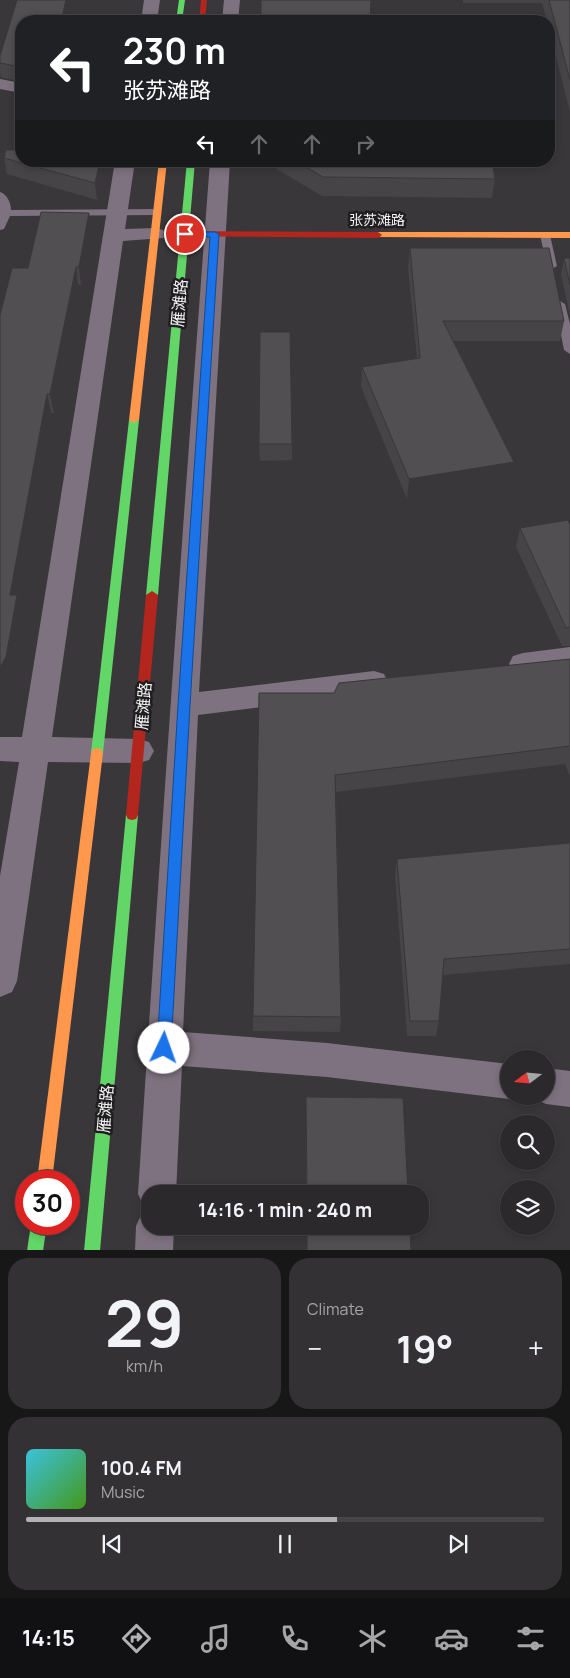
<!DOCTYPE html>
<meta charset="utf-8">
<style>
body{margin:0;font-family:Manrope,"Noto Sans SC",sans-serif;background:#333134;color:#f1f3f6;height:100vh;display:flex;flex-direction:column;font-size:19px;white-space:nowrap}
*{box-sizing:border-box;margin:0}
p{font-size:16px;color:#a6a6a9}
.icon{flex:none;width:28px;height:28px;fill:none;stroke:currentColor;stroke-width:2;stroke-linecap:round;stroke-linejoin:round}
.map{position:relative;height:1250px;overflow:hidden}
.drawer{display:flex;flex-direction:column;gap:8px;padding:8px;background:#181718;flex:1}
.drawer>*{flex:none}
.banner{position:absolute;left:15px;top:15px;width:540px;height:152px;border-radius:20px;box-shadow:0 2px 8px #0003,0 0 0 1px #474548;background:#202124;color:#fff;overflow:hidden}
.needle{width:32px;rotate:254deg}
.tools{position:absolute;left:500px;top:1050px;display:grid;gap:10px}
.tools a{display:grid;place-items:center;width:55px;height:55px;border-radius:50%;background:#2b292c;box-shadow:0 2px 8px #0003,0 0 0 1px #474548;font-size:25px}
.speed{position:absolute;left:15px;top:1170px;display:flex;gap:10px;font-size:25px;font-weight:700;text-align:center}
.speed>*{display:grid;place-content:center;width:65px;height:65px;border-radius:50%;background:#2b292c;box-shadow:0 2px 8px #0003,0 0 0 1px #474548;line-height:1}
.speed .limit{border:8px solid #d22;background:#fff;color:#111}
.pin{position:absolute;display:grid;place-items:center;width:42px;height:42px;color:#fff;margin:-21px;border:2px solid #fff;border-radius:50%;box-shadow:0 1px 5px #0007}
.me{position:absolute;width:55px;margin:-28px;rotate:3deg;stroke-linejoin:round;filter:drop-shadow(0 0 4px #0008)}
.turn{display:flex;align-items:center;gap:18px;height:105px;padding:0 25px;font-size:22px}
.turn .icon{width:65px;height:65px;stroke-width:2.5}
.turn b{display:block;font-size:35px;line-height:42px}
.lanes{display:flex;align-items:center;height:48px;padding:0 25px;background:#0003;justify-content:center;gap:25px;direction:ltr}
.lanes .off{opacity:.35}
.big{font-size:38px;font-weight:700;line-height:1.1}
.drawer .card{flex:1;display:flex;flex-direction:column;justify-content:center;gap:8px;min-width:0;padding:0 18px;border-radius:20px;background:#333134}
.drawer .dial{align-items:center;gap:0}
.dial b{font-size:65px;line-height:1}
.song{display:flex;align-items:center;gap:15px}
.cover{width:60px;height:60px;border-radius:8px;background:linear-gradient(135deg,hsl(190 70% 55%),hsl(100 70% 35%))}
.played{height:5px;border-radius:2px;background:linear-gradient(90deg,#b3b1b3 60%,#474548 60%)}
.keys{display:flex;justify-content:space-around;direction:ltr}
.heat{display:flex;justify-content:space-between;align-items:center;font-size:28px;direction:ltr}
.drawer .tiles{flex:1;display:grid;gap:8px;grid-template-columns:1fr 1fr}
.card:last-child{grid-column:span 2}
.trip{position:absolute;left:141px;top:1185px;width:288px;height:50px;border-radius:20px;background:#2b292c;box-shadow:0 2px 8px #0003,0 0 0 1px #474548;font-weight:700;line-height:50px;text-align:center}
.menu{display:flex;height:80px;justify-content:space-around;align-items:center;background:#111012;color:#a6a6a9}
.menu .icon{width:35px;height:35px}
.menu .on{color:#b3b1b3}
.menu b{font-size:22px;color:#f1f3f6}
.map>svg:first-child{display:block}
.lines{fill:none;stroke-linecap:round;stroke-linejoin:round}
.lane{fill:#7e7280;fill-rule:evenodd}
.street{fill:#7e7280;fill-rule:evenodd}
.fast{fill:#63d668;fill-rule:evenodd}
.slow{fill:#ff974d;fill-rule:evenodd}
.jam{fill:#b3261e;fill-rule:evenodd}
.wall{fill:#464446}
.shaded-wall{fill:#393739}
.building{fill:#514f51;stroke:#393739}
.route{fill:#1a73e8;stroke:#114b97}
.labels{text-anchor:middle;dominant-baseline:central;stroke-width:5;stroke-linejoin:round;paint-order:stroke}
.far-street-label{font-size:14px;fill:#f4f2f4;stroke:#201f20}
.street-label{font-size:16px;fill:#f4f2f4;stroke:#201f20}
</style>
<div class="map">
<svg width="570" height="1251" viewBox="0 0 570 1251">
<rect width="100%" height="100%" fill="#39373a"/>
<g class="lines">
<g class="lane">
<path d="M0 192C7 194 11 203 11 210L157 209 162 212 157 215 10 216 4 229 0 230Z"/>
<path d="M545 232 550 235 557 266 552 269 547 266 540 235Z"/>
<path d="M560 301 565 304 570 324V354L564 350 555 304Z"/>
</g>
<g class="street">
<path d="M144 0H160L157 21H141Z"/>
<path d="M224 0H240L238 21H222Z"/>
<path d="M0 79 21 83V93L0 89Z"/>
<path d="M115 161H135L125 229 156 228 163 230 166 234 163 238 123 241 52 737 139 739 149 742 154 751 149 760 139 763 48 762 17 981 12 992 0 997V876L19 762 0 761V737H22Z"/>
<path d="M210 161H230L199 692 374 671 384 674 388 682 384 690 374 693 198 715 183 1032 327 1043 509 1064V1096H517L509 1099 327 1077 182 1066 176 1194H150V1226H174L173 1251H135L136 1226 142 1213 149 1209 144 1207 138 1194C160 850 184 505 210 161Z"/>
<path d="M570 647V669L523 675 513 672 509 664 513 656 523 653Z"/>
<path d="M546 1068 570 1071V1107L546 1104 533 1098V1096H546Z"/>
</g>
<g class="fast">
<path d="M179 0H185L182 21H176Z"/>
<path d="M187 161H195L158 595 152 599 146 595Z"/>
<path d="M134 417 139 420 103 753 101 757 97 758 93 757 91 753 129 420Z"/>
<path d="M132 810 136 811 138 815 100 1251H84L126 815 128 811Z"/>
<path d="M31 1224H47L43 1251H27Z"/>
</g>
<g class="slow">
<path d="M159 161H167L139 420 134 423 129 420Z"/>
<path d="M378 232H570V238L375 237V233Z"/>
<path d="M97 748 101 749 103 753 52 1181H37L91 753 93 749Z"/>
</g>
<g class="jam">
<path d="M201 0H207L205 21H199Z"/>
<path d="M167 231 378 232 382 235 378 238 164 236 163 234Z"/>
<path d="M152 591 158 595 138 815 136 819 132 820 128 819 126 815 146 595Z"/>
</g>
</g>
<g class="wall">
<path d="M17 0H72L67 21H21V82L1 77 0 73V56Z"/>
<path d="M463 0H570V112L549 29V21H547L542 3H463Z"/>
<path d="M4 158 103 167 97 200 7 174Z"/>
<path d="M263 161H492L495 179 492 198 322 196Z"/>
<path d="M91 231 81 285H78L54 413H51L17 596 21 613 10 675 0 693V315L28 268Z"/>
<path d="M410 248 564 321 560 341H453L514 462 510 482 407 499 361 387 362 367 417 359 408 268Z"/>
<path d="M564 258H570V315L561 275Z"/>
<path d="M259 444H292V460L260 461Z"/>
<path d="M570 525V646H562L516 547 520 528Z"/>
<path d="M570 659V777L565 764 336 792 341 1017 340 1032 253 1031V1016L334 693Z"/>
<path d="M570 843V964L443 975 439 1021 436 1036H407L395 875 397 859Z"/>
<path d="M306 1097 408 1194H306Z"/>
</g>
<g class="shaded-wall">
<path d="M66 0H72L67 21H61Z"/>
<path d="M100 161H103V167L97 200 95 183Z"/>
<path d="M89 213 91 231 81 285 79 267Z"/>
<path d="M76 267 78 285 54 413 50 394Z"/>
<path d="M47 394 51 413 17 596 21 613 10 675 0 693V667L10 595Z"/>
<path d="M514 462 510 482 407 499 409 479Z"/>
</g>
<g class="building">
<path d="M17 0H66L61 21H21V67L0 63V56Z"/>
<path d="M261 0H371L370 21H261Z"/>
<path d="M549 0H570V80Z"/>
<path d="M6 150H21V161H100L95 183 4 158Z"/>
<path d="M296 161H492L495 179 323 177Z"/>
<path d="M41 212 89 213 79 267H76L50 394H47L10 595H17L6 657 0 667V315L12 268H28Z"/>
<path d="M410 248H549L564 321H443L514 462 409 479 362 367 420 358Z"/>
<path d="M564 258H570V285Z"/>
<path d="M260 332H290L292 444H259Z"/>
<path d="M568 520 570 525V627L566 628 520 528Z"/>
<path d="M570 659V746L335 775 341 1017 253 1016 259 693H334L339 683Z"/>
<path d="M570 843V949L444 959 439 1021H410L397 859Z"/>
<path d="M306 1097 403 1098 408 1194H307Z"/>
<path d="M307 1226H410L411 1251H307Z"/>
</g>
<path class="route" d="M182 232H215L219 234 190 705 171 1048 169 1053 164 1055 159 1053 157 1048 178 705 210 237H185L181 234Z"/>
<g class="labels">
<g class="far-street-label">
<text x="377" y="219">张苏滩路</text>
</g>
<g class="street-label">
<text transform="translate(179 303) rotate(-85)">雁滩路</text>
<text transform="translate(143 706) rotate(-85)">雁滩路</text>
<text transform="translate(105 1109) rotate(-85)">雁滩路</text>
</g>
</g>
</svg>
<div class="tools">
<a><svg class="needle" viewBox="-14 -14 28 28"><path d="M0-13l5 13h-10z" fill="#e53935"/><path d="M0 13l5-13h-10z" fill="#a6a6a9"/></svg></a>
<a><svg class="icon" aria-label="search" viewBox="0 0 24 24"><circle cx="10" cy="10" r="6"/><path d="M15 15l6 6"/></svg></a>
<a><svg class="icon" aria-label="layers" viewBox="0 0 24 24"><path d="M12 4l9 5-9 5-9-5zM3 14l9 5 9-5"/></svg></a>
</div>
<div class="speed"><div class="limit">30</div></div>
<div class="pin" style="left:185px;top:234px;background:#d93025"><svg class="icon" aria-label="arrive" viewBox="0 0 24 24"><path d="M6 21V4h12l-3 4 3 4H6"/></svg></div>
<svg class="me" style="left:164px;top:1048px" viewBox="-20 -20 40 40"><circle r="19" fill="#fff"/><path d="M0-13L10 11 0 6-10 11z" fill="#1a73e8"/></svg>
<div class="trip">14:16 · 1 min · 240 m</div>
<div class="banner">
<div class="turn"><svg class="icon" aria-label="left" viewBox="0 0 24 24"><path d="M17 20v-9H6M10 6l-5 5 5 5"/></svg><div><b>230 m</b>张苏滩路</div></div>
<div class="lanes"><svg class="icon" aria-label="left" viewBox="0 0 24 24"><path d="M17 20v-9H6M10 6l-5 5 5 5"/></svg><svg class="icon off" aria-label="ahead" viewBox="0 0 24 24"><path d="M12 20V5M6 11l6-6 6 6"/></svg><svg class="icon off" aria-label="ahead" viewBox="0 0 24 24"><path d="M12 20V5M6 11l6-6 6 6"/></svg><svg class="icon off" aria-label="right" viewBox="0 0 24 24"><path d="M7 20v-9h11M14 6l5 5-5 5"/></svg></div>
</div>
</div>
<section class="drawer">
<div class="tiles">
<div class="card dial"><b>29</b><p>km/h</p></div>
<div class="card"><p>Climate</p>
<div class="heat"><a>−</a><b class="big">19°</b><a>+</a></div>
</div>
<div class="card">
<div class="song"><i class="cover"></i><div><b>100.4 FM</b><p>Music</p></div></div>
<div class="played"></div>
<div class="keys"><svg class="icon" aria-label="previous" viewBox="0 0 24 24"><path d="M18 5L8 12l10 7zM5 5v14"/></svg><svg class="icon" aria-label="pause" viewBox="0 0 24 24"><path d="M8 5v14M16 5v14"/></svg><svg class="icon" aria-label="next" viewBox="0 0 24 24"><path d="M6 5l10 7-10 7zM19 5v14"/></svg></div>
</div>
</div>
</section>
<nav class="menu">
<b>14:15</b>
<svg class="icon on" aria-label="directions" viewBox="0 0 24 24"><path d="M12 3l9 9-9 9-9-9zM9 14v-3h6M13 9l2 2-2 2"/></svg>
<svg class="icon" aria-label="music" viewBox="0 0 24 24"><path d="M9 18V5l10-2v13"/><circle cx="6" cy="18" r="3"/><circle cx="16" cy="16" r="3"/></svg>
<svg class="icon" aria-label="phone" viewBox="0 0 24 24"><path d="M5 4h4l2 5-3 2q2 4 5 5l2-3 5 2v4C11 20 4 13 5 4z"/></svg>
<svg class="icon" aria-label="climate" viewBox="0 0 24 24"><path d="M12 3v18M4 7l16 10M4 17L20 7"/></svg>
<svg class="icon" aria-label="car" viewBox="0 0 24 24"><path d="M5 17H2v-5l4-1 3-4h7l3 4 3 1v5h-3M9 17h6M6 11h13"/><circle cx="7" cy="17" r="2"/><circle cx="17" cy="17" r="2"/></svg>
<svg class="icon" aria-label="filters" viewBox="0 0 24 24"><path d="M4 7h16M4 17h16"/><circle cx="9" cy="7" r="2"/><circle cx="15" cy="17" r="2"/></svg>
</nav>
